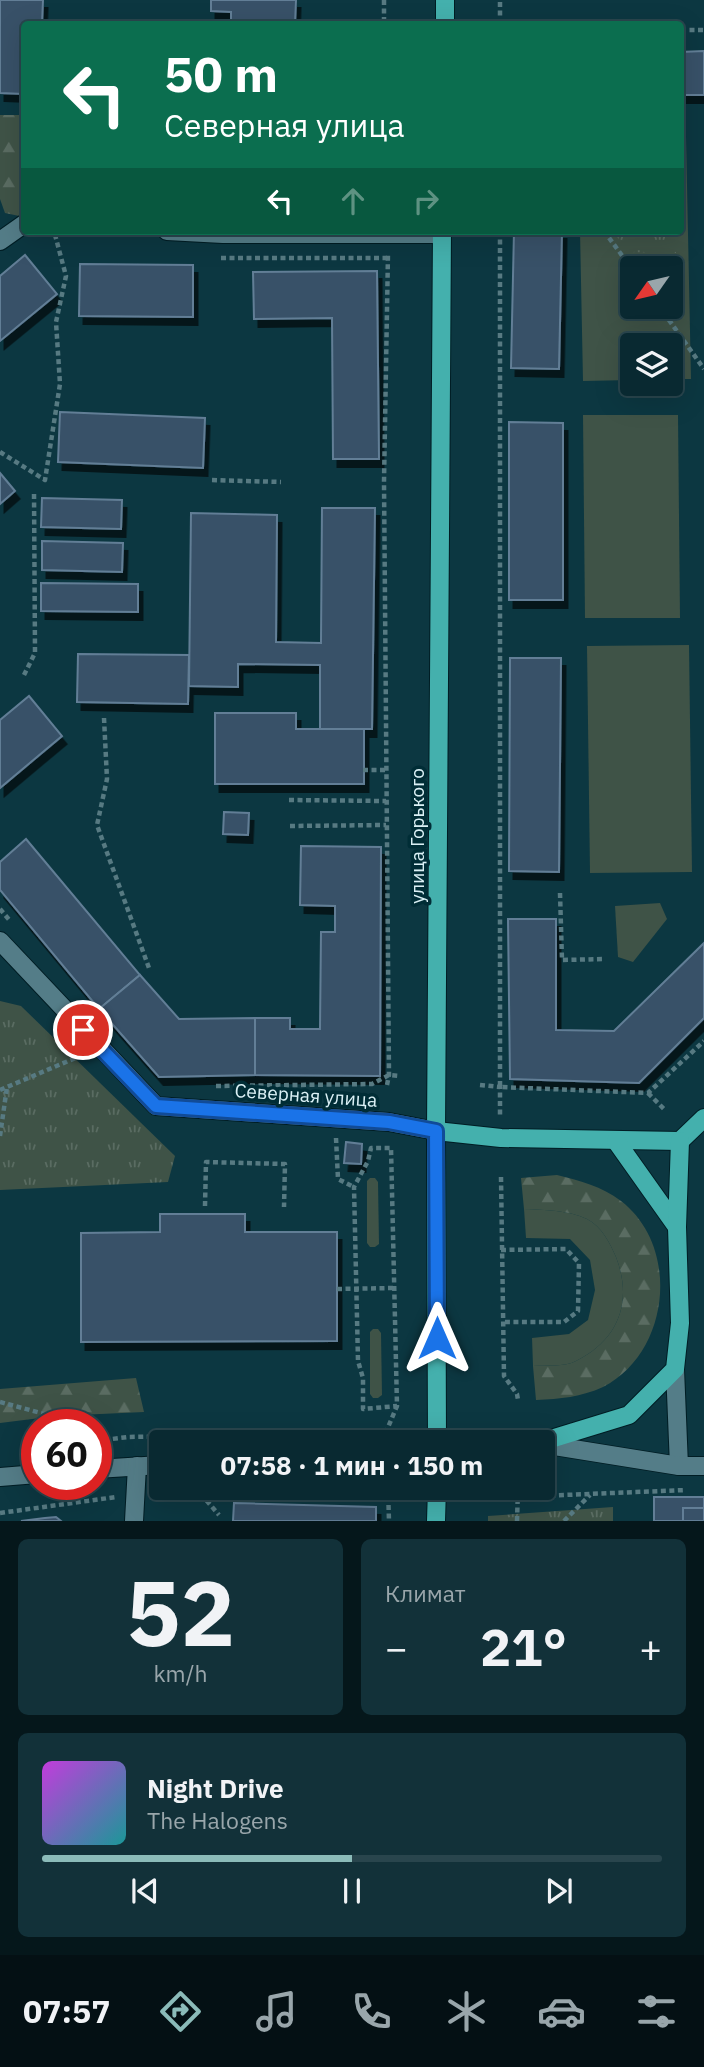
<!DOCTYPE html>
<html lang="ru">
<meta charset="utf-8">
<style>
body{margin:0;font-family:"IBM Plex Sans",sans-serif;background:#123139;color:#f1f3f6;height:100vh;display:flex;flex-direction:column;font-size:26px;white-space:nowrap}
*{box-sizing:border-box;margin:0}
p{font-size:23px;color:#99a6ab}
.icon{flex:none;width:38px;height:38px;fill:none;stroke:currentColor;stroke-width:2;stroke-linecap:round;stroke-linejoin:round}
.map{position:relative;height:1521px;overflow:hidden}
.details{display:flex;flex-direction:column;gap:18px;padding:18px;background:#05171b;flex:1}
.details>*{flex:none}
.banner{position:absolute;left:21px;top:21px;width:663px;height:214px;border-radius:7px;box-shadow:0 7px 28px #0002,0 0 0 2px #29454d;background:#0b6e4f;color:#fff;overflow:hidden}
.needle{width:46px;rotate:236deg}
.controls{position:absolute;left:620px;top:256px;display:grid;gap:14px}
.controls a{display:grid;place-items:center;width:63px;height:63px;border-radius:7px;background:#092931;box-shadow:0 7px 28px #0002,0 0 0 2px #29454d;font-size:35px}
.speed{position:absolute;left:21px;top:1409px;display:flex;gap:14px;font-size:35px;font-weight:700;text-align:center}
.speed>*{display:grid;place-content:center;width:91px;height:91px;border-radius:50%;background:#092931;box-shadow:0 7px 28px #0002,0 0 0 2px #29454d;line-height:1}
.speed .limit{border:10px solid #d22;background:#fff;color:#111}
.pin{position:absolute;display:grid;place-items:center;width:60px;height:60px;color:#fff;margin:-30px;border:4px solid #fff;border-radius:50%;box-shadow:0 2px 7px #0007}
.me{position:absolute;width:77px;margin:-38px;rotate:0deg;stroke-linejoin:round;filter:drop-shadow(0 0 5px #0008)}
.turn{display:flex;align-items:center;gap:24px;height:147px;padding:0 28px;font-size:32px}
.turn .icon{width:91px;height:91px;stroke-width:2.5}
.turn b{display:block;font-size:49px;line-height:60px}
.lanes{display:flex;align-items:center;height:66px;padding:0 28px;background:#0003;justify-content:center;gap:35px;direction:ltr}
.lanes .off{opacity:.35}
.big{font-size:52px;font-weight:700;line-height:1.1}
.details .widget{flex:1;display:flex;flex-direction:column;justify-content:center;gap:10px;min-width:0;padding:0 24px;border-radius:10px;background:#123139}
.details .dial{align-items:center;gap:0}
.dial b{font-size:91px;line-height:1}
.song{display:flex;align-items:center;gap:21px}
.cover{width:84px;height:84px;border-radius:10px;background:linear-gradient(135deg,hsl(290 70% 55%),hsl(180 70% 35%))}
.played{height:7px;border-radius:4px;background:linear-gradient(90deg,#8bbbb9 50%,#29454d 50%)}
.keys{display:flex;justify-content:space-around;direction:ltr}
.heat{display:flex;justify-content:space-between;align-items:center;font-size:38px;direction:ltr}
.details .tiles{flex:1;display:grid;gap:18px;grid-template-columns:1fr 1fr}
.widget:last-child{grid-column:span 2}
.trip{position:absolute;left:149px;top:1430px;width:406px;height:70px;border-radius:7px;background:#092931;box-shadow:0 7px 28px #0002,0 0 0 2px #29454d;font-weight:700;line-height:70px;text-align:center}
.menu{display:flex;height:112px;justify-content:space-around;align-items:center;background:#041014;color:#99a6ab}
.menu .icon{width:49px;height:49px}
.menu .selected{color:#8bbbb9}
.menu b{font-size:32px;color:#f1f3f6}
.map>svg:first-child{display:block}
.green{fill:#3f5347;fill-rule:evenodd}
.forest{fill:url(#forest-firs)}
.park{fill:url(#park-tufts)}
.building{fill:#375167;stroke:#627e96;stroke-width:2;filter:url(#shadow)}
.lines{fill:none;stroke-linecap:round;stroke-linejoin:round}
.minor-casing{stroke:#001d24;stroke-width:20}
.major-casing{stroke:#001d24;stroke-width:20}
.path{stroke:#577a82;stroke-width:4.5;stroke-dasharray:5 3.5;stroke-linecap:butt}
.minor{stroke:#547d88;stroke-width:18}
.major{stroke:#44b0ad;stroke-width:18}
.route-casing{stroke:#114b97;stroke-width:18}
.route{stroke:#1a73e8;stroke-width:12}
.labels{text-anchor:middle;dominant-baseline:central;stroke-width:7;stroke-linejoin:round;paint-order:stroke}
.street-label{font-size:19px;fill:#daf0f5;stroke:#002d36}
</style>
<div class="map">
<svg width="704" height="1521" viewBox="0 0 704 1521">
<defs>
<pattern id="forest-firs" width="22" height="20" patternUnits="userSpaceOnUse" patternTransform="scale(1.75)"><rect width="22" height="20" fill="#3f5347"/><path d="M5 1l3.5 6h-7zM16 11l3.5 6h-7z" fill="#5a6c62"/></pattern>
<pattern id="park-tufts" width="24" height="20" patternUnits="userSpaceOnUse" patternTransform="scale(1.75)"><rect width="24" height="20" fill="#3f5347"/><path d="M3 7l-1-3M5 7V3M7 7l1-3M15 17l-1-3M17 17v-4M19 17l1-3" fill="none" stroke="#5a6c62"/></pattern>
<filter id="shadow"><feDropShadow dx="4.5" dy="8" stdDeviation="0" flood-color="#0009"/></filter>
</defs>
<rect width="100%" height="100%" fill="#0c3741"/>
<g class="green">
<path d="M686 136 691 379H670V345H632V380L583 381 580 231H681V137ZM632 268H670V306H632Z"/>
<path d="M583 415H678L680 618H585Z"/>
<path d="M689 645 692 872 590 873 587 646Z"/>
<path d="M660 903 667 919 633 962 618 957 615 906Z"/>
<path d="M370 1178H375L378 1182 379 1244 375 1247H370L367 1243V1181Z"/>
<path d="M524 1209C545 1210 568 1210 587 1219 602 1227 610 1243 616 1257 633 1301 619 1340 576 1361 565 1367 546 1365 533 1366L532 1338 569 1334 588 1320 595 1290 590 1260 570 1239 526 1238Z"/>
<path d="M373 1329H378L381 1333 382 1395 378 1398H373L370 1394V1332Z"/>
</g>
<g class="forest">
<path d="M0 115H24V217L5 213 0 199Z"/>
<path d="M557 1175C581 1181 601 1186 621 1201 681 1247 670 1353 603 1387 581 1397 560 1399 536 1400L533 1366C546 1365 565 1367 576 1361 619 1340 633 1301 616 1257 610 1243 602 1227 587 1219 568 1210 545 1210 524 1209L521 1178Z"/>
<path d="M136 1378 144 1412 56 1416 0 1423V1389Z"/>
</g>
<g class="park">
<path d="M613 231H675L676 253 628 252Z"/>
<path d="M0 1001 21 1006 175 1156 168 1182 0 1190Z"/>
<path d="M613 1507V1521H488V1516Z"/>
</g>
<g class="building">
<path d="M0 0H43L42 24H24V94L0 93Z"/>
<path d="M211 0H296L295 24H231V12L211 11Z"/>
<path d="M704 51V95H681V52Z"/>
<path d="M514 231H562L559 369 511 368Z"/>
<path d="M25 255 57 294 0 341V276Z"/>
<path d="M80 264 193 265V317L79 316Z"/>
<path d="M377 271 379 459H333L332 318 254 319 253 272Z"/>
<path d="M60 412 205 418 203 468 58 462Z"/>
<path d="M509 422 563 423V600H509Z"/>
<path d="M0 473 15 491 0 504Z"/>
<path d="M42 498 122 500 121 529 41 527Z"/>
<path d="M322 508H375L372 729H320V665L238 664V687L189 686 191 513 277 515 276 642 321 643Z"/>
<path d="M42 541 123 543 122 572 42 570Z"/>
<path d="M41 583 138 584V612L41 611Z"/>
<path d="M78 654 189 655 188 704 77 702Z"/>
<path d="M510 658H561L559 872 509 871Z"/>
<path d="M29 696 62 736 0 788V720Z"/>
<path d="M215 713H296V729H364V784H215Z"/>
<path d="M224 812 249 813 248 835 223 834Z"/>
<path d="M26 839 140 975 99 1009 0 890V862Z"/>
<path d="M301 846 381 847 380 1076 255 1075V1018H290V1029H320L321 932H335V906L300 905Z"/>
<path d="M508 919H556V1030L614 1031 704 943V1018L639 1083 510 1079Z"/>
<path d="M140 975 179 1019 255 1018V1075L159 1077 99 1009Z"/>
<path d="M346 1142 362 1144 361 1164 344 1163Z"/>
<path d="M160 1214H245V1232H337V1341L81 1342V1233L160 1232Z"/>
<path d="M654 1497H704V1508H683V1521H654Z"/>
<path d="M234 1503 376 1507V1521H233Z"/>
<rect x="683" y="1508" width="21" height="13"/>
<path d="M56 1517 61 1521H21L45 1518Z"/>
</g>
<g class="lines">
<defs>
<g id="minor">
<path d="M167 231 223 234H442"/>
<path d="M0 241 24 224"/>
<path d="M0 941 156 1106 389 1122 436 1131"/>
<path d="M675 1369 679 1466"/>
<path d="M542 1444 679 1466H704"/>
<path d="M96 1469 161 1465"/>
<path d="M0 1477 37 1474"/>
<path d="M134 1521 137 1466"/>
</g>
<g id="major">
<path d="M445 24V0"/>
<path d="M436 1131 501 1138 680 1141"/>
<path d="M616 1141 677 1227"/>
<path d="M680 1141 704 1118"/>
<path d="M437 1442 436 1131 442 231"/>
<path d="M541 1442 629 1415 675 1369 680 1323 677 1227 680 1141"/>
<path d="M436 1521 437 1488"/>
</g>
</defs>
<use href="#minor" class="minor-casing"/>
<use href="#major" class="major-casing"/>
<g class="path">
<path d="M384 0V24"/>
<path d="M500 24V0"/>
<path d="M681 30H704"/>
<path d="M500 231V1087L648 1093 704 1041"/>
<path d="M604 231 632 269"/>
<path d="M221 258H387"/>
<path d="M659 306 704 369"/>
<path d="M0 452 45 480 60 384 56 322 66 276 54 231"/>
<path d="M212 480 281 482"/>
<path d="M24 675 35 653 34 491"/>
<path d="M104 718 107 779 97 825 149 968"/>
<path d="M363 770H385"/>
<path d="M289 800 386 801"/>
<path d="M290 826 386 825"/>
<path d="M560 893 562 960 605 959"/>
<path d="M0 909 11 922"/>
<path d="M387 1085 389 1075 384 482 388 253"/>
<path d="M480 1085 500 1087V1116"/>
<path d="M216 1086 372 1084 389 1075 400 1076"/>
<path d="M0 1090 80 1056"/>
<path d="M648 1093 664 1109"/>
<path d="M0 1136 7 1087"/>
<path d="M336 1138 338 1179 354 1187"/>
<path d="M501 1177 504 1376 517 1394 518 1400"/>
<path d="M205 1206 206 1162 285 1164 284 1207"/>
<path d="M501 1250 566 1249 579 1263 578 1311 564 1322H503"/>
<path d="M337 1289 395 1288"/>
<path d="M0 1402 78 1423"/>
<path d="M96 1441 128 1437 386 1432 397 1406 391 1148H371L368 1161 354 1187 358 1361 363 1378V1409L397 1406"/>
<path d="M388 1488 389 1521"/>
<path d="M156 1494 367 1491 389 1498H406"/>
<path d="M201 1494 219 1515"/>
<path d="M491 1498 686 1490"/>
<path d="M0 1513 116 1497"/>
<path d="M517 1521 518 1488"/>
<path d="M564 1521 590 1495"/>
</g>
<use href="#minor" class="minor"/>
<use href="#major" class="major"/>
</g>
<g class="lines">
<defs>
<path id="route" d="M83 1030 156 1106 389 1122 436 1131 437 1338"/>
</defs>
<use href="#route" class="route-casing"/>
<use href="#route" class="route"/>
</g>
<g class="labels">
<g class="street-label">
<text transform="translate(417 836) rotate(-90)">улица Горького</text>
<text transform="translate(306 1095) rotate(4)">Северная улица</text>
</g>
</g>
</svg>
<div class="controls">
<a><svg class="needle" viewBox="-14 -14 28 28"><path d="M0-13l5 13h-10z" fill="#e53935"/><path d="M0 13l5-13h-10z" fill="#99a6ab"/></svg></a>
<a><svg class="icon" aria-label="layers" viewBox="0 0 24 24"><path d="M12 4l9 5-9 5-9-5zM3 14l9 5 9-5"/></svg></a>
</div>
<div class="speed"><div class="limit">60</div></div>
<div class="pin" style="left:83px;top:1030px;background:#d93025"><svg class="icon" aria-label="arrive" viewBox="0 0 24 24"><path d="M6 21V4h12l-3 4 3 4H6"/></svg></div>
<svg class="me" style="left:437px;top:1338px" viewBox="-20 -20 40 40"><path d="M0-17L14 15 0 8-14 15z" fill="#1a73e8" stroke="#fff" stroke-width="4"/></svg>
<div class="trip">07:58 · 1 мин · 150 m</div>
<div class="banner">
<div class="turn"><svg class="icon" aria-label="left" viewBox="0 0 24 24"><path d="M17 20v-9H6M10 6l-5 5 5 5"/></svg><div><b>50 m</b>Северная улица</div></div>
<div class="lanes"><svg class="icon" aria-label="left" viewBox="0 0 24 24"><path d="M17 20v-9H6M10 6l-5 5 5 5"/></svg><svg class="icon off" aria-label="ahead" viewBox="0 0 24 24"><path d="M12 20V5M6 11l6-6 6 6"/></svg><svg class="icon off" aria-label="right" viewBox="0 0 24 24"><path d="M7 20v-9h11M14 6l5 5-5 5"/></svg></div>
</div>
</div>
<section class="details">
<div class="tiles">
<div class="widget dial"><b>52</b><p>km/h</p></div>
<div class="widget"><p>Климат</p>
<div class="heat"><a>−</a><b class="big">21°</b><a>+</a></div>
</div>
<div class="widget">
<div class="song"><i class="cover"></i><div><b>Night Drive</b><p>The Halogens</p></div></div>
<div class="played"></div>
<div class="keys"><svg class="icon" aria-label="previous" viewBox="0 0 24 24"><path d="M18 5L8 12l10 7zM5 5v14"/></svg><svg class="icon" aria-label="pause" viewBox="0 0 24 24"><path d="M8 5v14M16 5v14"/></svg><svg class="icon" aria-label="next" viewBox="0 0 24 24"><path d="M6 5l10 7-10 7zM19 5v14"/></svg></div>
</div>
</div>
</section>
<nav class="menu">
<b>07:57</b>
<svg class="icon selected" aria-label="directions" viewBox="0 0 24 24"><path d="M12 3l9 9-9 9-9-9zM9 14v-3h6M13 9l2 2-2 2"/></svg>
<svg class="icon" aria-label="music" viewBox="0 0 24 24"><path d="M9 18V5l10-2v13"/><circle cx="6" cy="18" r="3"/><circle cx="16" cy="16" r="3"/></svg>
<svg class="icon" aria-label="phone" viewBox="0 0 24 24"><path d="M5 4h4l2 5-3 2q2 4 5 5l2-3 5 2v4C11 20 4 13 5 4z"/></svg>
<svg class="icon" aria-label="climate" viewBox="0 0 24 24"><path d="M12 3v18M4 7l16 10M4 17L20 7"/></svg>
<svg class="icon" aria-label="car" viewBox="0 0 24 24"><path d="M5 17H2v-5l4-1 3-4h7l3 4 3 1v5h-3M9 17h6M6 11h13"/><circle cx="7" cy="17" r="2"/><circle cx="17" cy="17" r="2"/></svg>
<svg class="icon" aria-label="filters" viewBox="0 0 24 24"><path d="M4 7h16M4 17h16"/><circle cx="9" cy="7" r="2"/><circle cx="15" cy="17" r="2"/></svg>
</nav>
